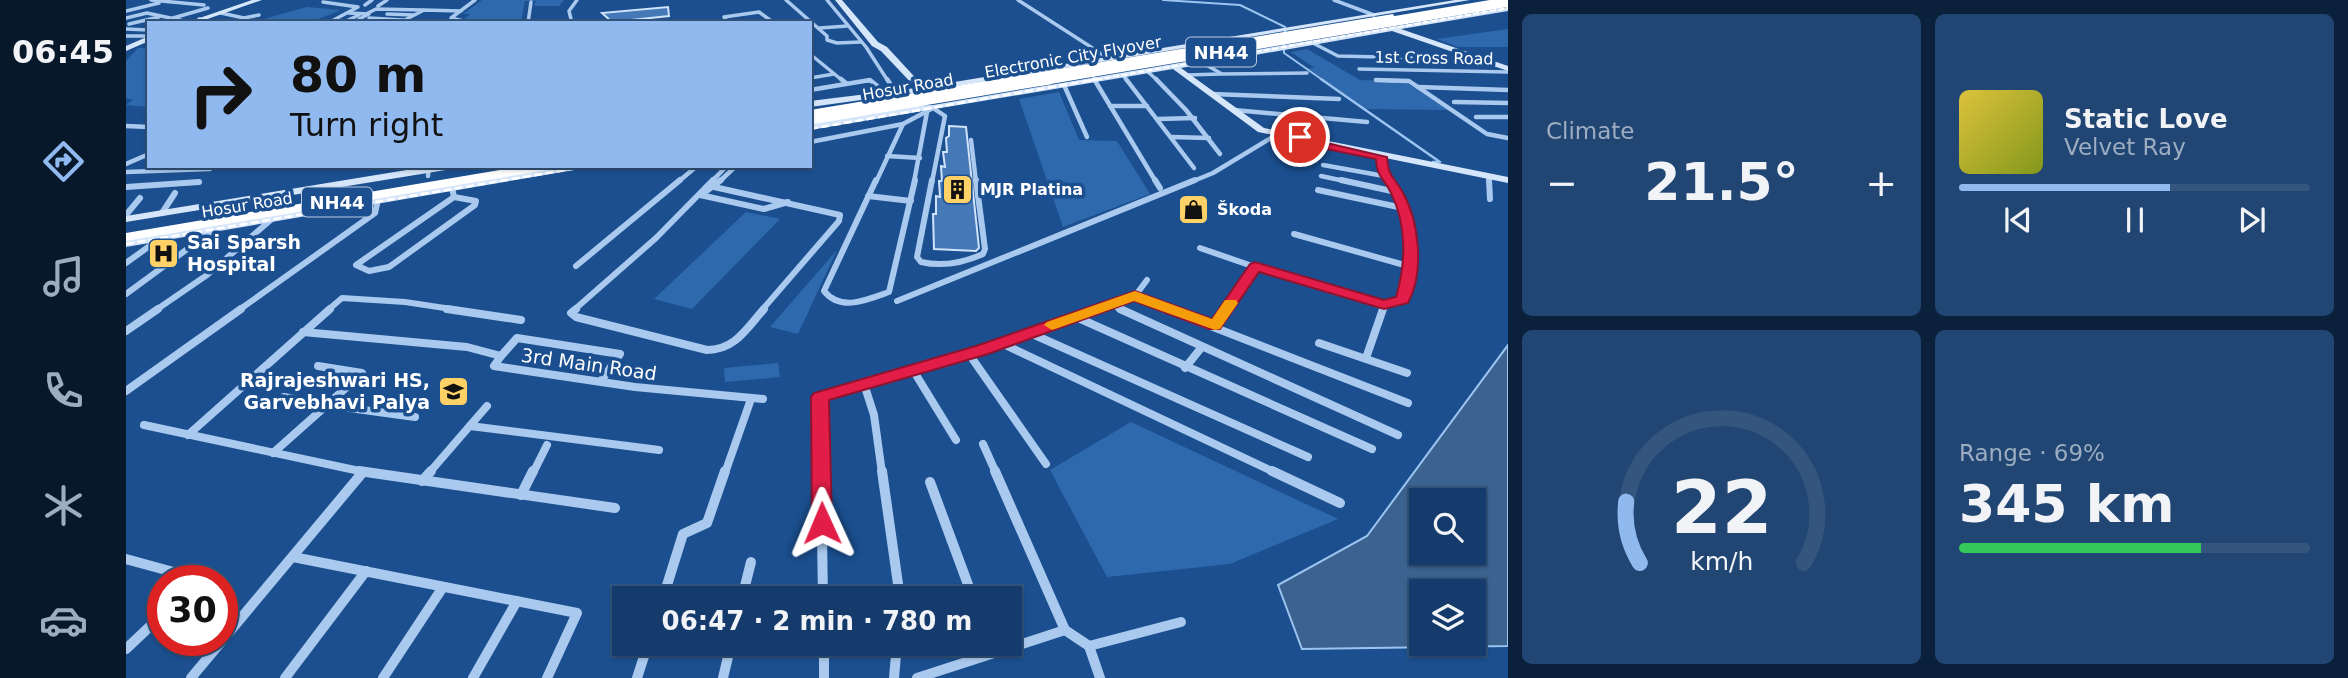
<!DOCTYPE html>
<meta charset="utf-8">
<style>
body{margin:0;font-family:"DejaVu Sans",sans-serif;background:#214673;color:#f1f3f6;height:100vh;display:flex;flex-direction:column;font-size:26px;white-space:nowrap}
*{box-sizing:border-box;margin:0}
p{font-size:23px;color:#9dadc1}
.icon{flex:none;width:38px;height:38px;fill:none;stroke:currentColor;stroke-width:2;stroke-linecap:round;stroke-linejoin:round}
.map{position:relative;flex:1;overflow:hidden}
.sheet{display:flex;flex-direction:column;gap:14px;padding:14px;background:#0b203b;width:840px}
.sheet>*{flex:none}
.hud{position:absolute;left:21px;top:21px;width:665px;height:147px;border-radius:0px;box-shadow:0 2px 5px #0004,0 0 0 2px #33557e;background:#90b9f0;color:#111;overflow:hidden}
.tools{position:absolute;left:1283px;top:488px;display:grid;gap:14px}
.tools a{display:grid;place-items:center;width:77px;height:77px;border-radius:0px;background:#143b6b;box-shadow:0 2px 5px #0004,0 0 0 2px #33557e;font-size:35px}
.speed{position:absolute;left:21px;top:565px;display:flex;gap:14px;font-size:35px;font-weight:700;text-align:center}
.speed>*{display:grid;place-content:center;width:91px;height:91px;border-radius:50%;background:#143b6b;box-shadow:0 2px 5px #0004,0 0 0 2px #33557e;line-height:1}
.speed .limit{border:10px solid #d22;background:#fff;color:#111}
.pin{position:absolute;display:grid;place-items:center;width:60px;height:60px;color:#fff;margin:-30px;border:4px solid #fff;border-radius:50%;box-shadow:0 2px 7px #0007}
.me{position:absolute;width:77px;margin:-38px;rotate:359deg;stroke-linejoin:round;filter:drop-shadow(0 0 5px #0008)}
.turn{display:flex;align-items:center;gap:24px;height:147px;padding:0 28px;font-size:32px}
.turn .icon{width:91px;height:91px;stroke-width:2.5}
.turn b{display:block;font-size:49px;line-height:60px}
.big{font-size:52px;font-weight:800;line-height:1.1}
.sheet .tile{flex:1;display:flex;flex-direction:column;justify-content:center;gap:10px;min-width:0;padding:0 24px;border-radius:10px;background:#214673}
.sheet .dial{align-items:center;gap:0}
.dial svg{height:182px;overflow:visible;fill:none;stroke:#33557e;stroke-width:7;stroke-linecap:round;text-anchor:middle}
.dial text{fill:#f1f3f6;stroke:none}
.song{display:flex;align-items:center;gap:21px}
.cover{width:84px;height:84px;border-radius:10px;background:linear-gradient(135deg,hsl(50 70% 55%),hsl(70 70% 35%))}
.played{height:7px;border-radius:4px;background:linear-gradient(90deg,#90b9f0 60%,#33557e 60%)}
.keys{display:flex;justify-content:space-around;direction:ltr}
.heat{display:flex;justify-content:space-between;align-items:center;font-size:38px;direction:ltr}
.charge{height:10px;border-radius:5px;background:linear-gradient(90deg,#34c759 69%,#33557e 0)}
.sheet .tiles{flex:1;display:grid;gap:14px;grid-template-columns:repeat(2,1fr)}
.trip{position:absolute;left:486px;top:586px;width:410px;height:70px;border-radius:0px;background:#143b6b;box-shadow:0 2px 5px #0004,0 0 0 2px #33557e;font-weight:800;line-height:70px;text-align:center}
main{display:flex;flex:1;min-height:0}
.menu{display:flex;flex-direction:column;width:126px;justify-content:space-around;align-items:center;background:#08182b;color:#9dadc1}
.menu .icon{width:49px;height:49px}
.menu .current{color:#90b9f0}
.menu b{font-size:32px;color:#f1f3f6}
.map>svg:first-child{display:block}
.green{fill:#2e69ad}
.water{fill:#3c6290;stroke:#9cc4f0;stroke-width:2;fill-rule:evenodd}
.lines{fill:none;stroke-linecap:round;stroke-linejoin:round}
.stream-far1{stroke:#9cc4f0;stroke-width:2}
.stream{stroke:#9cc4f0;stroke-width:2.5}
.building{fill:#4478b7;stroke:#cfe3fa;stroke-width:2}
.street-far4{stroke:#a9c9ee;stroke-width:3.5}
.street-far3{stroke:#a9c9ee;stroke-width:4.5}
.street-far2{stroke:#a9c9ee;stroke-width:6}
.street-far1{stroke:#a9c9ee;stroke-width:8}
.street{stroke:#a9c9ee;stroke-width:10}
.secondary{fill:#d6e6fa;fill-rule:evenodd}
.highway{fill:#fff;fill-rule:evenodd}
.rail-far1{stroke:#fff;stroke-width:2;stroke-dasharray:6 2.5;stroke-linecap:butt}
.rail{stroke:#fff;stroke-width:2.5;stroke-dasharray:8 3.5;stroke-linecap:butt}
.highway-bridge-far1{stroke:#fff;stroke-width:10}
.highway-bridge{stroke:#fff;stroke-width:11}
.route{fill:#e11d48;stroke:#92132f;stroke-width:2}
.slow{fill:#f59e0b}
.labels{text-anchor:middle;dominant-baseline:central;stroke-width:7;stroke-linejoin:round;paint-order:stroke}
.far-street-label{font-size:16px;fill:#fff;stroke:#1b4f8f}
.far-poi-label{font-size:16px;font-weight:bold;fill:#fff;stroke:#1b4f8f;text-anchor:start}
.shield{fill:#1b4f8f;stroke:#bbcadd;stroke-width:2}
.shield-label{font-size:18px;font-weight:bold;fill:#fff}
.poi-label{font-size:19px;font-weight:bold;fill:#fff;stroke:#1b4f8f;text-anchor:start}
.street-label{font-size:19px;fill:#fff;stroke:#1b4f8f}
</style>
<main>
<nav class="menu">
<b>06:45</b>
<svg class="icon current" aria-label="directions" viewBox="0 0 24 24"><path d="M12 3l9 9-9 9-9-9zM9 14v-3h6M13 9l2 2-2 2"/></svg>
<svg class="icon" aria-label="music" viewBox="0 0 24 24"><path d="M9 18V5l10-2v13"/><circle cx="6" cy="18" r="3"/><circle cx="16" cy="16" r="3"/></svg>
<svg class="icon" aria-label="phone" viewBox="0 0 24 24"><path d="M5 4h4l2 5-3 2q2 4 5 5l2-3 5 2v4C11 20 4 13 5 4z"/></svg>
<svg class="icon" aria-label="climate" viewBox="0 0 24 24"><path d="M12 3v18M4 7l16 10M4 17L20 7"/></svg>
<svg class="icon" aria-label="car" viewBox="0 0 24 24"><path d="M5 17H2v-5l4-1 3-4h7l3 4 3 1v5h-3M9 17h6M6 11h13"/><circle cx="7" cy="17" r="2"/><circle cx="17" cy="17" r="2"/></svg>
</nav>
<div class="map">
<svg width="1382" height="678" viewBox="0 0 1382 678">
<rect width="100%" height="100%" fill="#1b4f8f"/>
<g class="green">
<path d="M356 0H438L433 6H408L410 1H399L395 22 391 23 337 20 344 14H337Z"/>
<path d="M181 7 215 10 183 23H97L108 19 134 20Z"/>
<path d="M1382 29V47H1332L1311 39Z"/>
<path d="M12 48H23V107L0 105 7 100 0 98V61Z"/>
<path d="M1181 49 1234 80 1280 82 1322 110 1239 109 1182 68H1189L1165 52Z"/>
<path d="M933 92 953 140 991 141 1024 194 937 227 893 99Z"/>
<path d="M620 212 654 219 566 309 528 299Z"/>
<path d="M711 250 672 334 644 327Z"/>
<path d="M652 363 654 377 599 382 598 368Z"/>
<path d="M1005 422 1212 519 1104 564 981 577 924 470Z"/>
</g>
<path class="water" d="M1382 345V646L1176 649 1152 585 1241 536ZM1295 500H1348V553H1295ZM1295 592H1348V644H1295Z"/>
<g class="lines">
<g class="stream-far1">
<path d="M1037 0 1114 5 1159 27V32"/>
<path d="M1158 40V53L1198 81"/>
</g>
<path class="stream" d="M1195 79 1314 162H1307"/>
</g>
<g class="building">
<path d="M542 7 543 16 486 22 476 13Z"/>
<path d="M823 126 840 127 853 248 850 251 808 249 807 214H810V196L814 197 813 181H816L815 166 819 167 817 152H821L820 138 823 136Z"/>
</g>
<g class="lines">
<g class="street-far4">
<path d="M25 0 78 5"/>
<path d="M660 0 701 36V40L711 43 735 42"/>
<path d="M701 0 740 47 762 81"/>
<path d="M892 0 982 58"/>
<path d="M1208 0 1248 15"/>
<path d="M197 2 232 7 202 23"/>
<path d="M239 5 246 0"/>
<path d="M252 6 261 0"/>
<path d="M0 11 33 3"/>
<path d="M95 13 118 18 133 15"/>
<path d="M223 13 243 14 233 19"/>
<path d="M240 14 250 9 297 10"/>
<path d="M261 14 287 15"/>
<path d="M0 18 21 13 63 22"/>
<path d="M47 18 82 8"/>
<path d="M243 18 277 20"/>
<path d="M73 19 84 23"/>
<path d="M216 23 233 15"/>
<path d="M273 23 298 10 335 11"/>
<path d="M346 23 325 18 349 0"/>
<path d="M402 23 405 2"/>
<path d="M446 23 443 11 451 0"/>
<path d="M602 23 598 17 633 12 648 23"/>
<path d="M3 24 33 17"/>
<path d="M694 28 721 26"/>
<path d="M0 29 23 30"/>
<path d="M0 36H23"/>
<path d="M1185 42 1212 56 1296 58"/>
<path d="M684 54 717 81"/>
<path d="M1075 62 1096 74 1181 73"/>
<path d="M1233 69 1382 72"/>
<path d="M1021 71 1032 81"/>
<path d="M997 75 1001 81"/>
<path d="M1060 75 1095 74"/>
<path d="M684 78 708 74"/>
<path d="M1250 80 1275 81"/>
<path d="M739 81H745"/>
</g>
<g class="street-far3">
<path d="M715 79 720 83"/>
<path d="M761 79 769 91"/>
<path d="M968 79 1030 182"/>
<path d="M1000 79 1068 168"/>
<path d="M1030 79 1060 110 1094 154"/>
<path d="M1250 80 1283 81 1361 134 1382 138"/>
<path d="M938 85 961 137"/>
<path d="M1292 87 1382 90"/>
<path d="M684 90 744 80 761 94"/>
<path d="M1086 94 1213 99"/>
<path d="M1328 102 1382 103"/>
<path d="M984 106H1021"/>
<path d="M1108 110 1241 122"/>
<path d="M1350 117H1382"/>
<path d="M1032 119 1069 118"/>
<path d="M1170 122 1175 140"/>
<path d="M0 126 23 127"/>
<path d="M1045 137 1083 138"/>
<path d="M845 140 850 182"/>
<path d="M684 142 777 124 807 108 819 116 806 182"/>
<path d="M761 156 794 158"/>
<path d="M1255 157 1258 173 1265 182"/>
<path d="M0 164 23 154"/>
<path d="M1197 165 1258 176"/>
<path d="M0 172 84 169"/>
<path d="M302 176 303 166"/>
<path d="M1195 176 1223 182"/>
<path d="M1363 176V182"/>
<path d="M552 182 571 166"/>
<path d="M585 182 601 166"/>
<path d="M593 182 610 166"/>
<path d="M750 182 777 124"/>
<path d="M788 182 801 112"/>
<path d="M1065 182 1087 173 1150 135"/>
</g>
<g class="street-far2">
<path d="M750 180 698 291C715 312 741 300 763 292L789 180"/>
<path d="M806 180 791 257 795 262C817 267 837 263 857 254L859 249 850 180"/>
<path d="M1029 180 1034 188"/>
<path d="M1215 180 1270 192"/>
<path d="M1363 180 1364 199"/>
<path d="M0 187 73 182"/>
<path d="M588 187 714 215 713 221 636 310"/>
<path d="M326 188 328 197"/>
<path d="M1192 190 1277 208"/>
<path d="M574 195 638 209 662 202"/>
<path d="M575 195 595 180"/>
<path d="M742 196 785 201"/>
<path d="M328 197 350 201 349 205 263 267 243 271 230 265Z"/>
<path d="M36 213 49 193"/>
<path d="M0 215 14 198"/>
<path d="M1168 234 1282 266"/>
<path d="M1074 248 1129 267"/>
<path d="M0 263 36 237"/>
<path d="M450 266 554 180"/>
<path d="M0 294 90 228"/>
<path d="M1009 296 1045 310"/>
<path d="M771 301 1069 180"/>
<path d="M984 304 998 310"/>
<path d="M30 310 81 275 147 218"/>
<path d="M113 310 249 213 253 195"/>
<path d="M202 310 216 298 279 302 332 310"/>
<path d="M448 310 530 238 587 180"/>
<path d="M969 310 1009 296 1021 280"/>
<path d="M1100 310 1129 267 1258 305"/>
<path d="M1256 310 1258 305 1277 299C1287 259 1288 216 1263 180"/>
</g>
<g class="street-far1">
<path d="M321 309 395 320"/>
<path d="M450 309 445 313 450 317 581 350C609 350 621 328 638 309"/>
<path d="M994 309 1272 435"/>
<path d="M1041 309 1282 403"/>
<path d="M950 317 1246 449"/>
<path d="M1089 326 1101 309"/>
<path d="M0 331 32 309"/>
<path d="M177 332 341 347 375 356 368 366 509 387 637 399"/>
<path d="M904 333 1182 457"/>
<path d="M875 343 1150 473"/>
<path d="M1193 343 1281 373"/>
<path d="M843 354 920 464"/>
<path d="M375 356 391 338 494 354 475 381"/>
<path d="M1240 358 1257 309"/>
<path d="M1059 368 1075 348"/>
<path d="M787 370 830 440"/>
<path d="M738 384 748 415 756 473"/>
<path d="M0 391 115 309"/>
<path d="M158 397 201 405 236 373 192 366"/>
<path d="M18 425 243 473"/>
<path d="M344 426 533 450"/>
<path d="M62 435 204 309"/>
<path d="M857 444 870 473"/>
<path d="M147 453 201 405 289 417"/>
<path d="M303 473 361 406"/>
<path d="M407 473 421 445"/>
<path d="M599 473 625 399"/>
<path d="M695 473 694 397 856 350 974 309"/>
</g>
<g class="street">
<path d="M233 471 489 508"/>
<path d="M695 471 697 598"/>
<path d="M756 471 774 598"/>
<path d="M869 471 939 630"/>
<path d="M1146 471 1214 503"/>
<path d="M296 481 305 471"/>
<path d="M804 482 847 598"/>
<path d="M395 495 407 471"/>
<path d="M167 557 451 613 421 678"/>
<path d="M0 559 73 579 71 581"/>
<path d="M537 598 557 534 581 523 599 471"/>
<path d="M616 598 625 562"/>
<path d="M698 644V678"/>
<path d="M963 646 1055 622"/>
<path d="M0 649 37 614"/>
<path d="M65 678 237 472"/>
<path d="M159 678 240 571"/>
<path d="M257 678 317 587"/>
<path d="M347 678 391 601"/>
<path d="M511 678 522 644"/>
<path d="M597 678 605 644"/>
<path d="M768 678 771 644"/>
<path d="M791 678 939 630 963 646 974 678"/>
</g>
<g class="secondary">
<path d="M126 0H136L70 23H59Z"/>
<path d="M709 0H716L752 42 761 47 798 87 1329 0H1344L802 91 803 93 799 96 794 92 684 107V101L790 88 755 51 746 46Z"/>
<path d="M1382 7V11L1275 29 1382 66V71L1266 31 1055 68 1138 128 1382 177V183L1132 132 1047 69 684 130V124L783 106 807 105Z"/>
<path d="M23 36V41L0 51V46Z"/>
<path d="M305 166H331L326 169 0 222V216Z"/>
<path d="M434 166H459L454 169 0 247V239Z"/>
</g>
<g class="highway">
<path d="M1267 14 1270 19 684 116V110Z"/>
<path d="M397 166H427L421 170 0 241V233Z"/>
</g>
<path class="rail-far1" d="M962 81 1382 8"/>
<g class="rail">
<path d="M684 129 972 79"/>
<path d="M0 244 463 166"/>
</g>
<path class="highway-bridge-far1" d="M912 81 1382 2"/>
<path class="highway-bridge" d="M684 119 923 79"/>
</g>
<path class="route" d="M1174 133 1179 138 1261 157C1263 178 1266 174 1276 191 1293 220 1299 272 1282 303L1258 309 1133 272 1094 329H1083L1008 301 862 354 703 400 706 523 703 529 696 531 689 529 686 523 685 397 688 393 850 346 1009 291 1086 319 1124 264 1129 262 1258 300 1270 297C1280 263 1281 225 1265 193 1258 178 1251 178 1250 159L1171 143 1168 137Z"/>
<path class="slow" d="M1009 291 1086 319 1099 300H1110L1112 303 1094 329 1089 330 1008 301 932 328 926 330 918 325 921 322Z"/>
<defs>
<symbol id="building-square" viewBox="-11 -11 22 22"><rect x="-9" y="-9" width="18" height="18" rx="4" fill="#ffd166" stroke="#1b4f8f"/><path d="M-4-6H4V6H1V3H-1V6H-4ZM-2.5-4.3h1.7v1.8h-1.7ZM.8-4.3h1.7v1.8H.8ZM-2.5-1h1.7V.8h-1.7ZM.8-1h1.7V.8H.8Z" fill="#111"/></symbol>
<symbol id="shop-square" viewBox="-11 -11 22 22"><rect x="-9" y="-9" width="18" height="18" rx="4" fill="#ffd166" stroke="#1b4f8f"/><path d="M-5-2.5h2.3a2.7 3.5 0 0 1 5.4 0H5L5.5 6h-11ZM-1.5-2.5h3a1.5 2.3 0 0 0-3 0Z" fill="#111"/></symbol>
<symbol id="hospital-square" viewBox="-11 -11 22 22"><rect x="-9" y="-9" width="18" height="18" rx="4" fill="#ffd166" stroke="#1b4f8f"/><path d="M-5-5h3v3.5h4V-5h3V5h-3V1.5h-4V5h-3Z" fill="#111"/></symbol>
<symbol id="school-square" viewBox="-11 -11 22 22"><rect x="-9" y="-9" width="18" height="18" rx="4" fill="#ffd166" stroke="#1b4f8f"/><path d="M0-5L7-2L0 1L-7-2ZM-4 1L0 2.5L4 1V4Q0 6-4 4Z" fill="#111"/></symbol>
</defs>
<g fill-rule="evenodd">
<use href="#building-square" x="814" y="172" width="35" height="35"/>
<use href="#shop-square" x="1050" y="192" width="35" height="35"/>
<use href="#hospital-square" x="20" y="236" width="35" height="35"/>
<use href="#school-square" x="310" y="374" width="35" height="35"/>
</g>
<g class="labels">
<g class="far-street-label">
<text transform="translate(947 57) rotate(-10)">Electronic City Flyover</text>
<text transform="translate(1308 58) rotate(1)">1st Cross Road</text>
<text transform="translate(782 87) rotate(-10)">Hosur Road</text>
<text transform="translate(121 205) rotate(-9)">Hosur Road</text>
</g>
<g class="far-poi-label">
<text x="854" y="189">MJR Platina</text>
<text x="1091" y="209">Škoda</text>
</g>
<g class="shield">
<rect x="1060" y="37.5" width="70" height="29" rx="5"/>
<rect x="176" y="187.5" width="70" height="29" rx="5"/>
</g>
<g class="shield-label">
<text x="1095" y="52">NH44</text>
<text x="211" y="202">NH44</text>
</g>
<g class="poi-label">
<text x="61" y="242">Sai Sparsh<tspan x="61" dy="22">Hospital</tspan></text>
<text x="304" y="380" text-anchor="end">Rajrajeshwari HS,<tspan x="304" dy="22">Garvebhavi Palya</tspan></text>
</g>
<g class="street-label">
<text transform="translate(463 364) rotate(8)">3rd Main Road</text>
</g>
</g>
</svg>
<div class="tools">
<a><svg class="icon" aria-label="search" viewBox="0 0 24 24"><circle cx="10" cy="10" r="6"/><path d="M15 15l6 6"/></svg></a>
<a><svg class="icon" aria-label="layers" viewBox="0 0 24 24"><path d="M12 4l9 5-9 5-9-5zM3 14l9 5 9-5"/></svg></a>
</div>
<div class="speed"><div class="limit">30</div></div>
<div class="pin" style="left:1174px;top:137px;background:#d93025"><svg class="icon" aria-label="arrive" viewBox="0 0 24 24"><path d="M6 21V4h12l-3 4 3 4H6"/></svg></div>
<svg class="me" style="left:696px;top:523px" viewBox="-20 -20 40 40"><path d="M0-17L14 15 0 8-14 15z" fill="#e11d48" stroke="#fff" stroke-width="4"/></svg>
<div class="trip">06:47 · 2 min · 780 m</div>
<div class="hud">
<div class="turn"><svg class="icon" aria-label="right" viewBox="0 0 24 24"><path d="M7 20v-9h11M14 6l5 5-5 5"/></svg><div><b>80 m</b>Turn right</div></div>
</div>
</div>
<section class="sheet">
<div class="tiles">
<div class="tile"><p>Climate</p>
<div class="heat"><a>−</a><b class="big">21.5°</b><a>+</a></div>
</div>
<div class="tile">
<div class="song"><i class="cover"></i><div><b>Static Love</b><p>Velvet Ray</p></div></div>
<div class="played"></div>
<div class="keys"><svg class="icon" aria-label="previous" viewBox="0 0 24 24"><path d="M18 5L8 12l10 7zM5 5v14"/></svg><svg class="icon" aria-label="pause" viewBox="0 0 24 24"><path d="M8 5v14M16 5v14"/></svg><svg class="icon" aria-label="next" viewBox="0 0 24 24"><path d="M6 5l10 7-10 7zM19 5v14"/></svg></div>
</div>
<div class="tile dial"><svg viewBox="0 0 100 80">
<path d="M14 69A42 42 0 1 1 86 69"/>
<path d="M14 69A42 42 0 0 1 8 42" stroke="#90b9f0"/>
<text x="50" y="56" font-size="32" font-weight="700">22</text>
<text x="50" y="72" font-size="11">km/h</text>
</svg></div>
<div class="tile"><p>Range · 69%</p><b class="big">345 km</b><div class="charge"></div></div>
</div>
</section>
</main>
